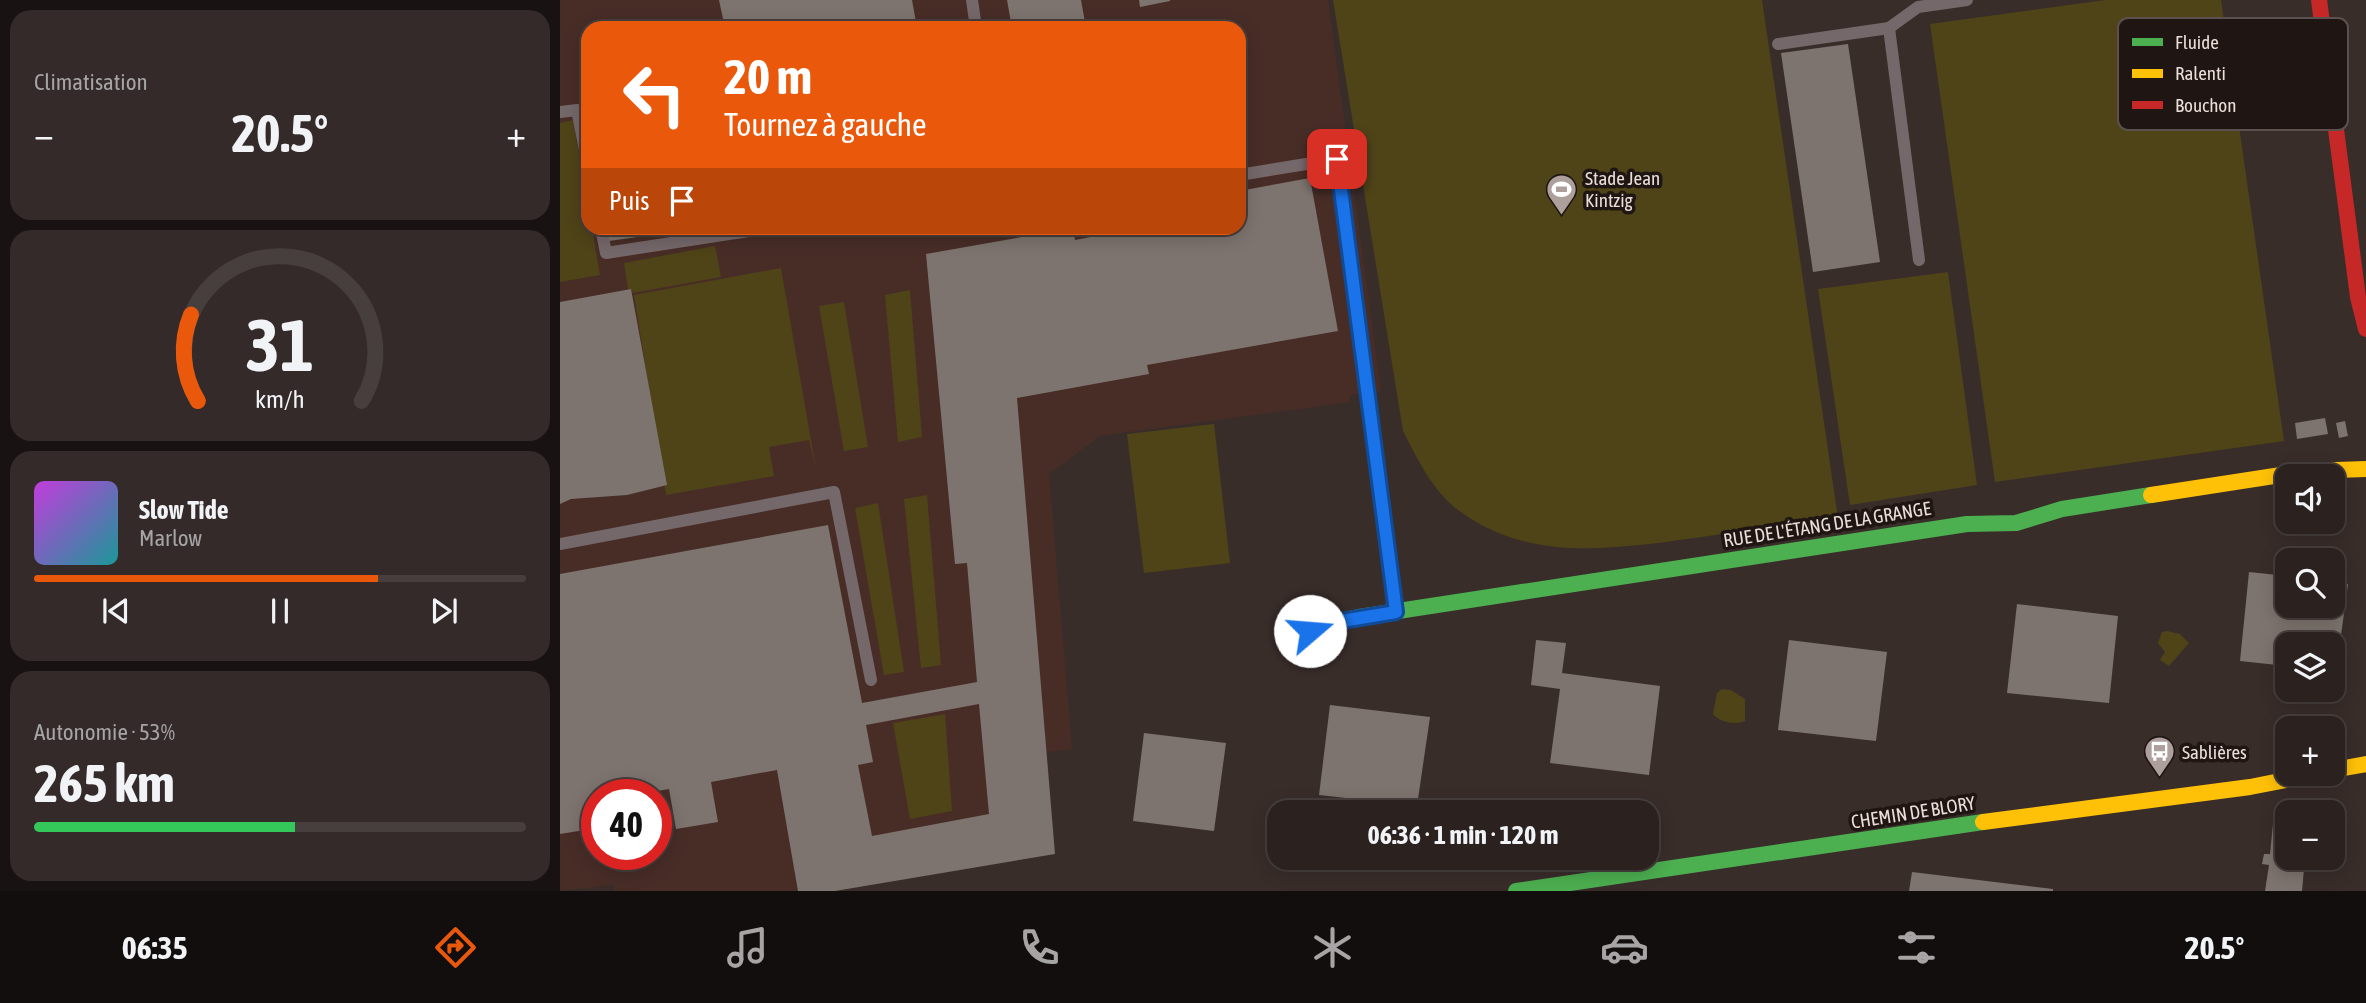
<!DOCTYPE html>
<html lang="fr">
<meta charset="utf-8">
<style>
body{margin:0;font-family:"Asap Condensed",sans-serif;background:#332a29;color:#f1f3f6;height:100vh;display:flex;flex-direction:column;font-size:26px;white-space:nowrap}
*{box-sizing:border-box;margin:0}
p{font-size:23px;color:#a6a4a5}
.icon{flex:none;width:38px;height:38px;fill:none;stroke:currentColor;stroke-width:2;stroke-linecap:round;stroke-linejoin:round}
.map{position:relative;flex:1;overflow:hidden}
.drawer{display:flex;flex-direction:column;gap:10px;padding:10px;background:#181312;width:560px}
.drawer>*{flex:none}
.guide{position:absolute;left:21px;top:21px;width:665px;height:214px;border-radius:21px;box-shadow:0 4px 18px #0003,0 0 0 2px #473f3e;background:#ea580c;color:#fff;overflow:hidden}
.tools{position:absolute;left:1715px;top:464px;display:grid;gap:14px}
.tools a{display:grid;place-items:center;width:70px;height:70px;border-radius:14px;background:#2b2220;box-shadow:0 4px 18px #0003,0 0 0 2px #473f3e;font-size:35px}
.speed{position:absolute;left:21px;top:779px;display:flex;gap:14px;font-size:35px;font-weight:700;text-align:center}
.speed>*{display:grid;place-content:center;width:91px;height:91px;border-radius:50%;background:#2b2220;box-shadow:0 4px 18px #0003,0 0 0 2px #473f3e;line-height:1}
.speed .limit{border:10px solid #d22;background:#fff;color:#111}
.pin{position:absolute;display:grid;place-items:center;width:60px;height:60px;color:#fff;margin:-30px;border-radius:14px;box-shadow:0 4px 10px #0006}
.me{position:absolute;width:77px;margin:-38px;rotate:72deg;stroke-linejoin:round;filter:drop-shadow(0 0 5px #0008)}
.turn{display:flex;align-items:center;gap:24px;height:147px;padding:0 28px;font-size:32px}
.turn .icon{width:91px;height:91px;stroke-width:2.5}
.turn b{display:block;font-size:49px;line-height:60px}
.then{display:flex;align-items:center;height:66px;padding:0 28px;background:#0003;gap:14px;font-size:26px}
.big{font-size:52px;font-weight:700;line-height:1.1}
.drawer .tile{flex:1;display:flex;flex-direction:column;justify-content:center;gap:10px;min-width:0;padding:0 24px;border-radius:21px;background:#332a29}
.drawer .dial{align-items:center;gap:0}
.dial svg{height:182px;overflow:visible;fill:none;stroke:#473f3e;stroke-width:7;stroke-linecap:round;text-anchor:middle}
.dial text{fill:#f1f3f6;stroke:none}
.song{display:flex;align-items:center;gap:21px}
.cover{width:84px;height:84px;border-radius:10px;background:linear-gradient(135deg,hsl(290 70% 55%),hsl(180 70% 35%))}
.played{height:7px;border-radius:4px;background:linear-gradient(90deg,#ea580c 70%,#473f3e 70%)}
.keys{display:flex;justify-content:space-around;direction:ltr}
.heat{display:flex;justify-content:space-between;align-items:center;font-size:38px;direction:ltr}
.charge{height:10px;border-radius:5px;background:linear-gradient(90deg,#34c759 53%,#473f3e 0)}
.trip{position:absolute;left:707px;top:800px;width:392px;height:70px;border-radius:21px;background:#2b2220;box-shadow:0 4px 18px #0003,0 0 0 2px #473f3e;font-weight:700;line-height:70px;text-align:center}
.tabs{display:flex;height:112px;justify-content:space-around;align-items:center;background:#110e0d;color:#a6a4a5}
.tabs .icon{width:49px;height:49px}
.tabs .active{color:#ea580c}
.tabs b{font-size:32px;color:#f1f3f6}
main{display:flex;flex:1;min-height:0}
.map>svg:first-child{display:block}
.built{fill:#482d27;fill-rule:evenodd}
.green{fill:#4f4318}
.building{fill:#7d746f;fill-rule:evenodd}
.lines{fill:none;stroke-linecap:round;stroke-linejoin:round}
.lane{stroke:#75686a;stroke-width:12}
.fast{stroke:#4caf50;stroke-width:16}
.slow{stroke:#ffc107;stroke-width:16}
.jam{stroke:#c62828;stroke-width:16}
.route-casing{stroke:#114b97;stroke-width:18}
.route{stroke:#1a73e8;stroke-width:12}
.labels{text-anchor:middle;dominant-baseline:central;stroke-width:7;stroke-linejoin:round;paint-order:stroke}
.poi-label{font-size:19px;fill:#ebddd9;stroke:#1f1512;text-anchor:start}
.street-label{font-size:19px;fill:#ebddd9;stroke:#1f1512}
.key{fill:#1f1512;stroke:#5c514e;stroke-width:2}
.key-label{font-size:19px;fill:#ebddd9}
</style>
<main>
<section class="drawer">
<div class="tile"><p>Climatisation</p>
<div class="heat"><a>−</a><b class="big">20.5°</b><a>+</a></div>
</div>
<div class="tile dial"><svg viewBox="0 0 100 80">
<path d="M14 69A42 42 0 1 1 86 69"/>
<path d="M14 69A42 42 0 0 1 11 31" stroke="#ea580c"/>
<text x="50" y="56" font-size="32" font-weight="700">31</text>
<text x="50" y="72" font-size="11">km/h</text>
</svg></div>
<div class="tile">
<div class="song"><i class="cover"></i><div><b>Slow Tide</b><p>Marlow</p></div></div>
<div class="played"></div>
<div class="keys"><svg class="icon" aria-label="previous" viewBox="0 0 24 24"><path d="M18 5L8 12l10 7zM5 5v14"/></svg><svg class="icon" aria-label="pause" viewBox="0 0 24 24"><path d="M8 5v14M16 5v14"/></svg><svg class="icon" aria-label="next" viewBox="0 0 24 24"><path d="M6 5l10 7-10 7zM19 5v14"/></svg></div>
</div>
<div class="tile"><p>Autonomie · 53%</p><b class="big">265 km</b><div class="charge"></div></div>
</section>
<div class="map">
<svg width="1806" height="891" viewBox="0 0 1806 891">
<rect width="100%" height="100%" fill="#392d2a"/>
<path class="built" d="M0 0H768L821 391 790 395V402L540 436 489 474 512 749 487 752 495 854 275 891H54L53 885 0 891ZM28 28H679V228H28ZM37 794H96V854H37Z"/>
<g class="green">
<path d="M773 0H1202L1278 518C1230 524 1182 531 1135 538 1052 549 969 563 898 510 872 490 858 460 843 431Z"/>
<path d="M1545 0H1661L1724 441 1435 482 1370 24Z"/>
<path d="M13 120 28 207V228H32L40 275 0 282V123Z"/>
<path d="M155 246 161 277 73 293 71 289H68L64 263Z"/>
<path d="M221 268 256 469 249 440 209 447 214 476 106 495 74 295Z"/>
<path d="M1388 272 1417 485 1290 505 1258 289Z"/>
<path d="M350 290 362 437 338 442 325 295Z"/>
<path d="M284 302 308 447 284 451 259 306Z"/>
<path d="M654 424 670 563 584 573 567 434Z"/>
<path d="M367 495 381 665 361 668 344 499Z"/>
<path d="M318 503 344 672 324 675 295 508Z"/>
<path d="M1607 631 1620 634 1629 643 1609 666 1600 660 1605 652 1598 643 1602 632Z"/>
<path d="M1162 689 1171 690 1185 699V721C1176 725 1160 723 1153 714L1157 693Z"/>
<path d="M385 714 392 811 350 819 333 723Z"/>
</g>
<g class="building">
<path d="M159 0H352L357 28H165Z"/>
<path d="M447 0H521L526 28H452Z"/>
<path d="M579 0H610V1L580 7Z"/>
<path d="M1288 44 1320 262 1253 272 1221 53Z"/>
<path d="M28 103V139L19 105Z"/>
<path d="M750 178 778 331 587 365 589 374 457 398 495 854 275 891H238L217 770 151 782 158 822 116 829 109 789 80 794H37V828L0 834V574L268 525 302 703 417 682 407 563 395 564 366 254 513 228 515 240 561 231V228H679V191ZM419 704 429 814 312 836 298 765 313 762 306 725Z"/>
<path d="M46 228H134V229L49 241Z"/>
<path d="M71 289 107 485 67 495 11 499 0 504V302Z"/>
<path d="M1765 418 1768 434 1737 439 1735 423Z"/>
<path d="M1785 421 1788 436 1779 438 1776 423Z"/>
<path d="M1689 572 1727 576V606H1773V582L1788 584 1776 672H1773V644H1727V666L1680 661Z"/>
<path d="M1457 604 1558 616 1549 703 1447 693Z"/>
<path d="M976 640 1006 643 1002 673 1100 686 1089 775 990 763 1000 689 971 685Z"/>
<path d="M1229 640 1327 652 1316 741 1218 730Z"/>
<path d="M770 705 870 717 857 806 759 795Z"/>
<path d="M584 733 666 743 654 831 573 821Z"/>
<path d="M1713 824 1727 825V858H1745L1742 891H1705L1709 865 1702 864 1704 854H1710Z"/>
<path d="M1352 872 1493 889V891H1349Z"/>
</g>
<g class="lines">
<g class="lane">
<path d="M412 0 416 28"/>
<path d="M1218 44 1329 28"/>
<path d="M0 112 17 110 28 165"/>
<path d="M679 175 777 159 835 608"/>
<path d="M41 228 46 253 209 228"/>
<path d="M1359 260 1329 28 1358 7 1407 0"/>
<path d="M0 544 274 492 311 680"/>
</g>
<g class="fast">
<path d="M736 638 764 624 799 617 1407 524 1456 523 1502 509 1591 495"/>
<path d="M956 891 1423 822"/>
</g>
<g class="slow">
<path d="M1591 495 1746 471 1806 469"/>
<path d="M1773 770 1806 764"/>
<path d="M1423 822 1690 787 1756 774"/>
</g>
<path class="jam" d="M1759 0 1798 297 1806 329"/>
</g>
<g class="lines">
<defs>
<path id="route" d="M750 631 764 624 836 612 777 159"/>
</defs>
<use href="#route" class="route-casing"/>
<use href="#route" class="route"/>
</g>
<defs>
<symbol id="stadium-pin" viewBox="-11 -11 22 30"><path d="M0 17L-7.5 6A9.5 9.5 0 1 1 7.5 6Z" fill="#ad9f9c" stroke="#1f1512"/><path d="M0-5a6.5 5 0 1 0 0 10a6.5 5 0 1 0 0-10ZM-3.5-1.8h7v3.6h-7Z" fill="#fff"/></symbol>
<symbol id="bus-pin" viewBox="-11 -11 22 30"><path d="M0 17L-7.5 6A9.5 9.5 0 1 1 7.5 6Z" fill="#ad9f9c" stroke="#1f1512"/><path d="M-5-6H5V4H4V6H2V4H-2V6H-4V4H-5ZM-3.5-4V0h7V-4ZM-3.5 1.2v1.5H-2V1.2ZM2 1.2v1.5H3.5V1.2Z" fill="#fff"/></symbol>
</defs>
<g fill-rule="evenodd">
<use href="#stadium-pin" x="984" y="172" width="35" height="47"/>
<use href="#bus-pin" x="1582" y="734" width="35" height="47"/>
</g>
<g class="labels">
<g class="poi-label">
<text x="1025" y="178">Stade Jean<tspan x="1025" dy="22">Kintzig</tspan></text>
<text x="1622" y="752">Sablières</text>
</g>
<g class="street-label">
<text transform="translate(1267 524) rotate(-9)">RUE DE L'ÉTANG DE LA GRANGE</text>
<text transform="translate(1353 812) rotate(-9)">CHEMIN DE BLORY</text>
</g>
</g>
<rect x="1558" y="18" width="230" height="112" rx="10" class="key"/>
<rect x="1572" y="38" width="31" height="8" fill="#4caf50"/>
<rect x="1572" y="69" width="31" height="9" fill="#ffc107"/>
<rect x="1572" y="101" width="31" height="8" fill="#c62828"/>
<g class="key-label">
<text x="1615" y="49">Fluide</text>
<text x="1615" y="80">Ralenti</text>
<text x="1615" y="112">Bouchon</text>
</g>
</svg>
<div class="tools">
<a><svg class="icon" aria-label="sound" viewBox="0 0 24 24"><path d="M4 9h4l5-4v14l-5-4H4zM17 9q2 3 0 6"/></svg></a>
<a><svg class="icon" aria-label="search" viewBox="0 0 24 24"><circle cx="10" cy="10" r="6"/><path d="M15 15l6 6"/></svg></a>
<a><svg class="icon" aria-label="layers" viewBox="0 0 24 24"><path d="M12 4l9 5-9 5-9-5zM3 14l9 5 9-5"/></svg></a>
<a>+</a>
<a>−</a>
</div>
<div class="speed"><div class="limit">40</div></div>
<div class="pin" style="left:777px;top:159px;background:#d93025"><svg class="icon" aria-label="arrive" viewBox="0 0 24 24"><path d="M6 21V4h12l-3 4 3 4H6"/></svg></div>
<svg class="me" style="left:750px;top:631px" viewBox="-20 -20 40 40"><circle r="19" fill="#fff"/><path d="M0-13L10 11 0 6-10 11z" fill="#1a73e8"/></svg>
<div class="trip">06:36 · 1 min · 120 m</div>
<div class="guide">
<div class="turn"><svg class="icon" aria-label="left" viewBox="0 0 24 24"><path d="M17 20v-9H6M10 6l-5 5 5 5"/></svg><div><b>20 m</b>Tournez à gauche</div></div>
<div class="then">Puis<svg class="icon" aria-label="arrive" viewBox="0 0 24 24"><path d="M6 21V4h12l-3 4 3 4H6"/></svg></div>
</div>
</div>
</main>
<nav class="tabs">
<b>06:35</b>
<svg class="icon active" aria-label="directions" viewBox="0 0 24 24"><path d="M12 3l9 9-9 9-9-9zM9 14v-3h6M13 9l2 2-2 2"/></svg>
<svg class="icon" aria-label="music" viewBox="0 0 24 24"><path d="M9 18V5l10-2v13"/><circle cx="6" cy="18" r="3"/><circle cx="16" cy="16" r="3"/></svg>
<svg class="icon" aria-label="phone" viewBox="0 0 24 24"><path d="M5 4h4l2 5-3 2q2 4 5 5l2-3 5 2v4C11 20 4 13 5 4z"/></svg>
<svg class="icon" aria-label="climate" viewBox="0 0 24 24"><path d="M12 3v18M4 7l16 10M4 17L20 7"/></svg>
<svg class="icon" aria-label="car" viewBox="0 0 24 24"><path d="M5 17H2v-5l4-1 3-4h7l3 4 3 1v5h-3M9 17h6M6 11h13"/><circle cx="7" cy="17" r="2"/><circle cx="17" cy="17" r="2"/></svg>
<svg class="icon" aria-label="filters" viewBox="0 0 24 24"><path d="M4 7h16M4 17h16"/><circle cx="9" cy="7" r="2"/><circle cx="15" cy="17" r="2"/></svg>
<b>20.5°</b>
</nav>
